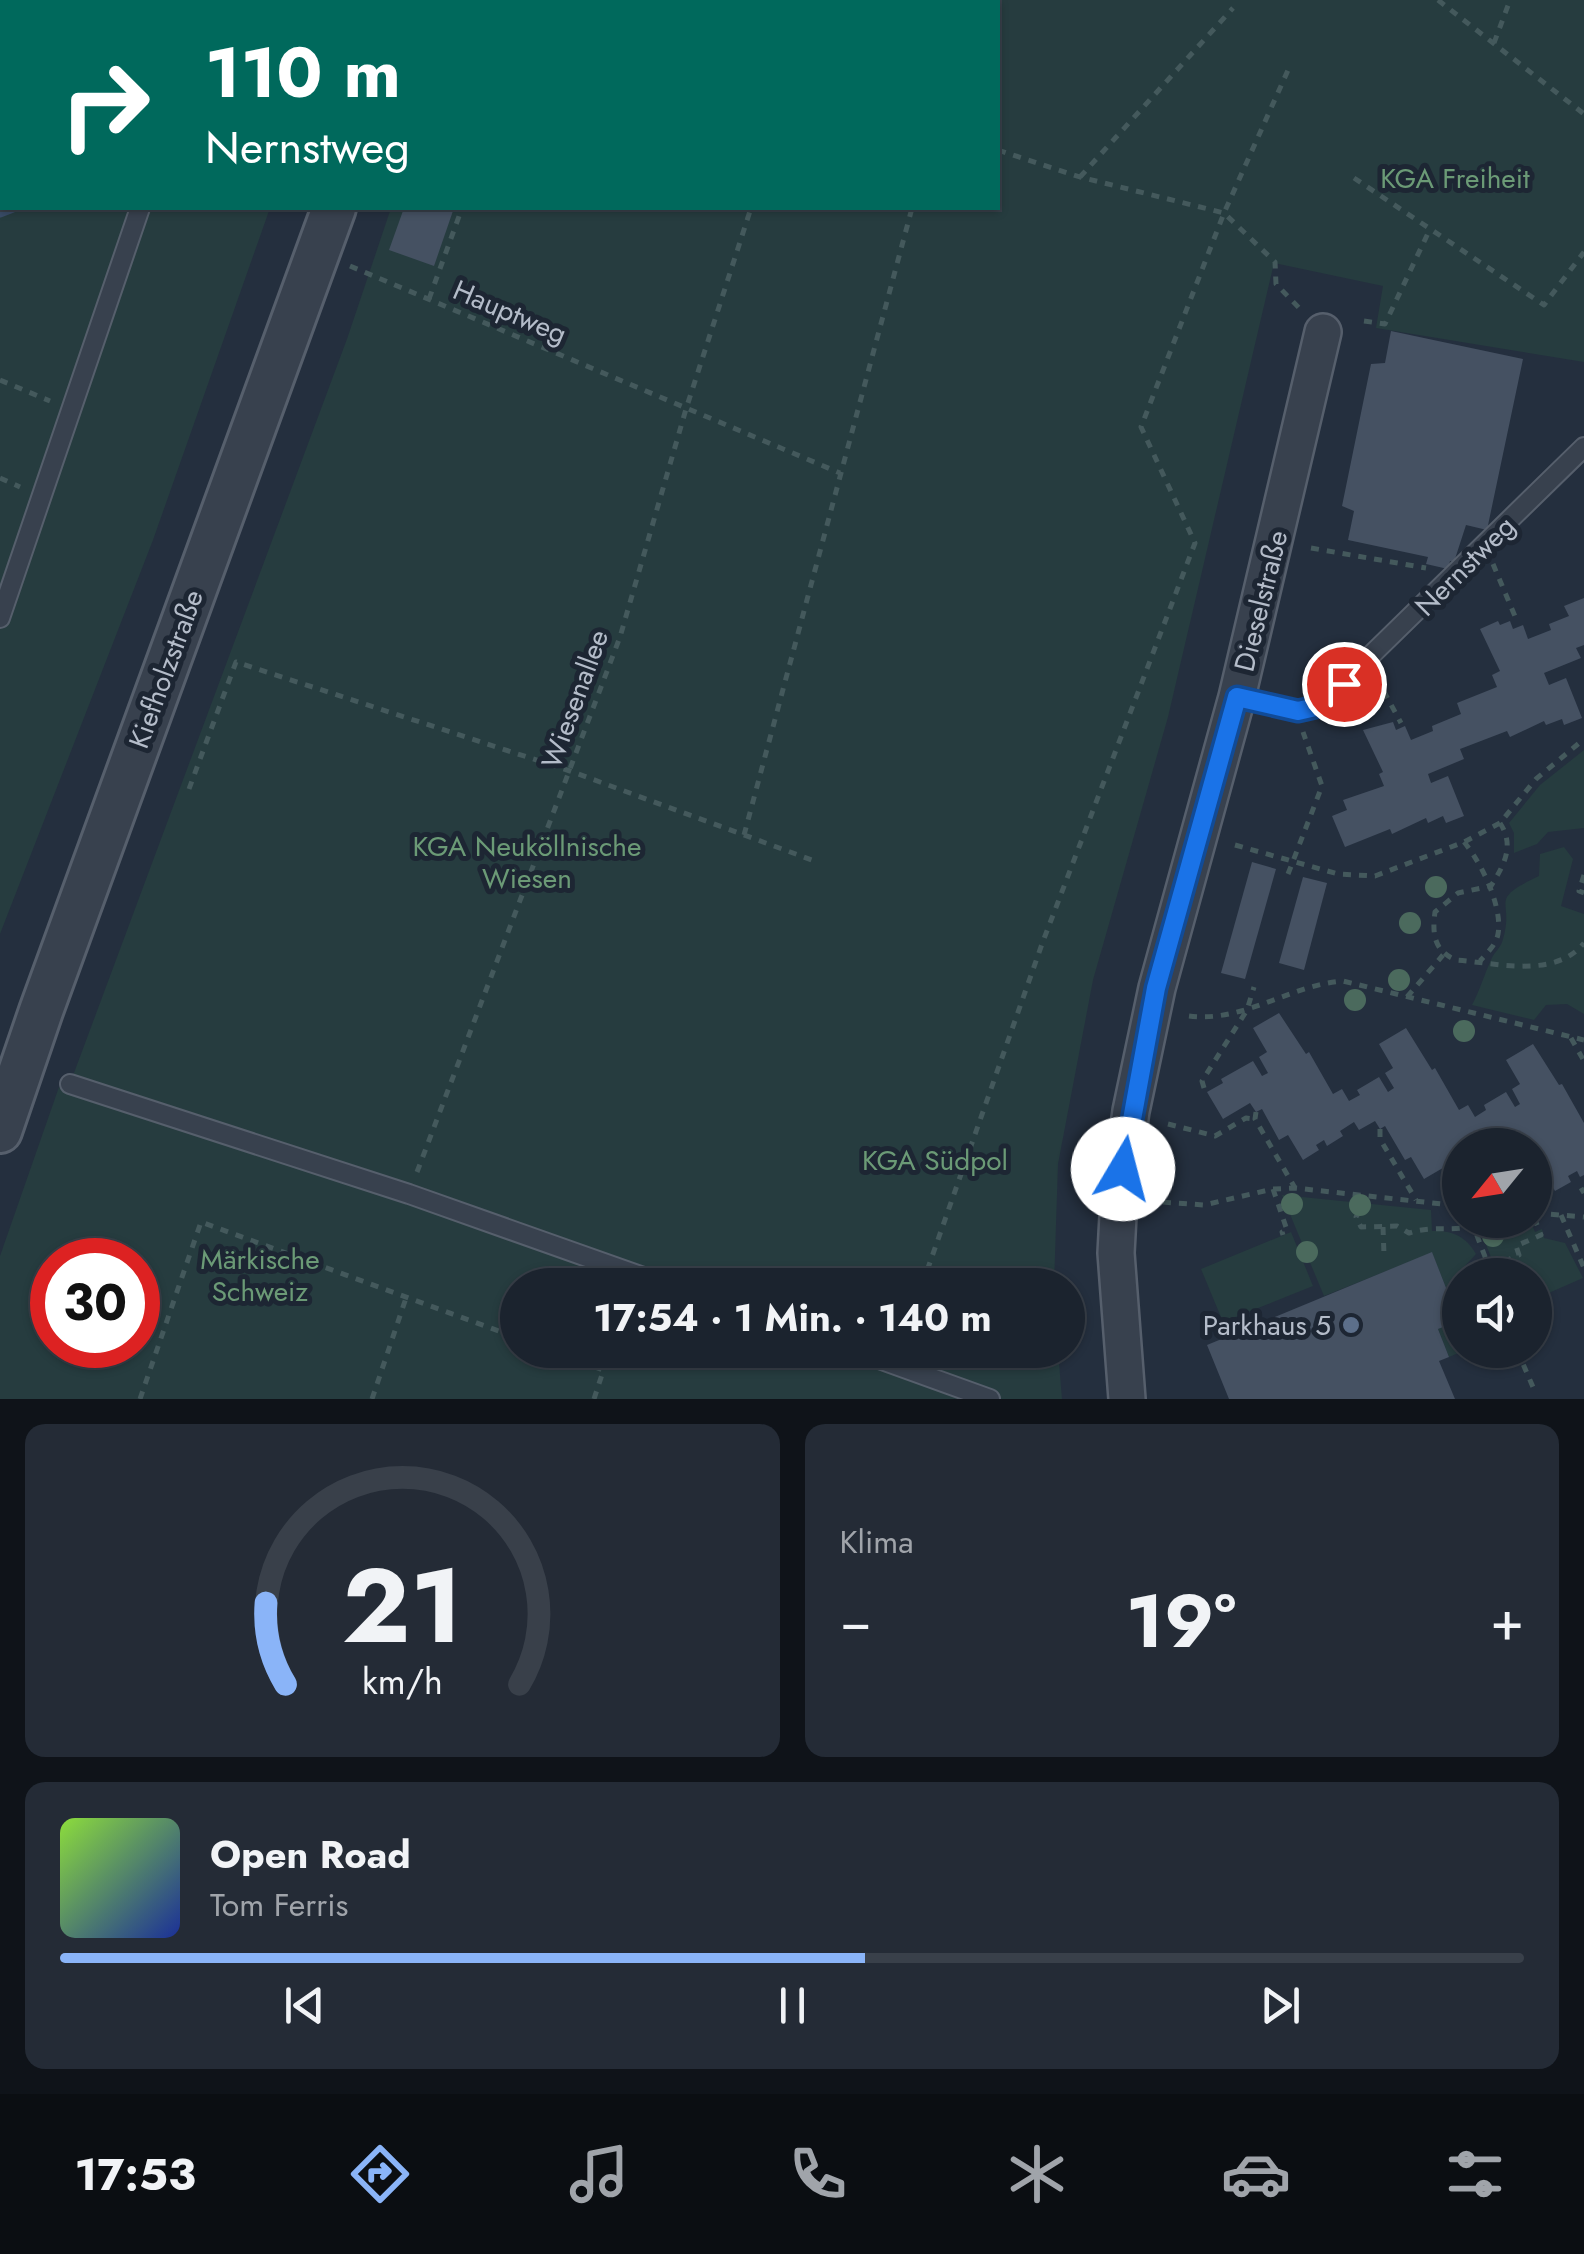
<!DOCTYPE html>
<html lang="de">
<meta charset="utf-8">
<style>
body{margin:0;font-family:Jost,sans-serif;background:#242b36;color:#f1f3f6;height:100vh;display:flex;flex-direction:column;font-size:38px;white-space:nowrap}
*{box-sizing:border-box;margin:0}
p{font-size:32px;color:#a0a4aa}
.icon{flex:none;width:55px;height:55px;fill:none;stroke:currentColor;stroke-width:2;stroke-linecap:round;stroke-linejoin:round}
.map{position:relative;height:1399px;overflow:hidden}
.side{display:flex;flex-direction:column;gap:25px;padding:25px;background:#0f1319;flex:1}
.side>*{flex:none}
.top-card{position:absolute;left:0px;top:0px;width:1000px;height:210px;box-shadow:0 2px 8px #0004,0 0 0 2px #39404a;background:#00695c;color:#fff;overflow:hidden}
.needle{width:65px;rotate:240deg}
.tools{position:absolute;left:1442px;top:1128px;display:grid;gap:20px}
.tools a{display:grid;place-items:center;width:110px;height:110px;border-radius:50%;background:#1b232e;box-shadow:0 2px 8px #0004,0 0 0 2px #39404a;font-size:50px}
.speed{position:absolute;left:30px;top:1238px;display:flex;gap:20px;font-size:50px;font-weight:700;text-align:center}
.speed>*{display:grid;place-content:center;width:130px;height:130px;border-radius:50%;background:#1b232e;box-shadow:0 2px 8px #0004,0 0 0 2px #39404a;line-height:1}
.speed .limit{border:15px solid #d22;background:#fff;color:#111}
.pin{position:absolute;display:grid;place-items:center;width:85px;height:85px;color:#fff;margin:-42px;border:5px solid #fff;border-radius:50%;box-shadow:0 2px 10px #0007}
.me{position:absolute;width:110px;margin:-55px;rotate:8deg;stroke-linejoin:round;filter:drop-shadow(0 0 8px #0008)}
.turn{display:flex;align-items:center;gap:35px;height:210px;padding:0 40px;font-size:45px}
.turn .icon{width:130px;height:130px;stroke-width:2.5}
.turn b{display:block;font-size:70px;line-height:85px}
.big{font-size:75px;font-weight:700;line-height:1.1}
.side .tile{flex:1;display:flex;flex-direction:column;justify-content:center;gap:15px;min-width:0;padding:0 35px;border-radius:20px;background:#242b36}
.side .dial{align-items:center;gap:0}
.dial svg{height:260px;overflow:visible;fill:none;stroke:#39404a;stroke-width:7;stroke-linecap:round;text-anchor:middle}
.dial text{fill:#f1f3f6;stroke:none}
.song{display:flex;align-items:center;gap:30px}
.cover{width:120px;height:120px;border-radius:15px;background:linear-gradient(135deg,hsl(90 70% 55%),hsl(230 70% 35%))}
.played{height:10px;border-radius:5px;background:linear-gradient(90deg,#8ab4f8 55%,#39404a 55%)}
.keys{display:flex;justify-content:space-around;direction:ltr}
.heat{display:flex;justify-content:space-between;align-items:center;font-size:55px;direction:ltr}
.side .tiles{flex:1;display:grid;gap:25px;grid-template-columns:1fr 1fr}
.tile:last-child{grid-column:span 2}
.trip{position:absolute;left:500px;top:1268px;width:585px;height:100px;border-radius:50px;background:#1b232e;box-shadow:0 2px 8px #0004,0 0 0 2px #39404a;font-weight:700;line-height:100px;text-align:center}
.menu{display:flex;height:160px;justify-content:space-around;align-items:center;background:#0b0e12;color:#a0a4aa}
.menu .icon{width:70px;height:70px}
.menu .selected{color:#8ab4f8}
.menu b{font-size:45px;color:#f1f3f6}
.map>svg:first-child{display:block}
.green{fill:#263c3f;fill-rule:evenodd}
.lines{fill:none;stroke-linecap:round;stroke-linejoin:round}
.stream{stroke:#394c67;stroke-width:9}
.building{fill:#455162}
.service-casing{stroke:#565f6c;stroke-width:22}
.minor-casing{stroke:#565f6c;stroke-width:40}
.tertiary-casing{stroke:#565f6c;stroke-width:48}
.path{stroke:#44595c;stroke-width:5;stroke-dasharray:8 8;stroke-linecap:butt}
.service{stroke:#38414e;stroke-width:18}
.minor{stroke:#38414e;stroke-width:35}
.tertiary{stroke:#38414e;stroke-width:42}
.tree{fill:#4b6a5d}
.route-casing{stroke:#114b97;stroke-width:25}
.route{stroke:#1a73e8;stroke-width:18}
.service-dot{fill:#5c6f8a;stroke:#1d2633;stroke-width:4}
.labels{text-anchor:middle;dominant-baseline:central;stroke-width:10;stroke-linejoin:round;paint-order:stroke}
.park-label{font-size:28px;fill:#6b9a76;stroke:#1d2633}
.street-label{font-size:28px;fill:#b4bcc9;stroke:#1d2633}
.poi-label{font-size:28px;fill:#b4bcc9;stroke:#1d2633;text-anchor:end}
</style>
<div class="map">
<svg width="1584" height="1399" viewBox="0 0 1584 1399">
<rect width="100%" height="100%" fill="#242f3e"/>
<g class="green">
<path d="M0 0H342L2 2V208H270L153 540 0 934Z"/>
<path d="M460 0H1584V362L1376 328 1383 286 1274 263 1168 717 1093 980 1058 1164 1054 1285H518V1350H1058L1062 1399H0V1256L59 1087 68 1090 71 1081 347 339 391 208H998V2H460ZM52 1260H138V1345H52Z"/>
<path d="M1584 750V828L1548 832 1537 844 1514 853V833L1509 823 1540 785Z"/>
<path d="M1564 847 1573 859 1561 906 1584 914V1014L1567 1004 1546 1005 1534 1020 1472 1005C1480 990 1484 975 1491 960 1494 952 1501 948 1503 939 1515 899 1486 901 1539 876L1540 854Z"/>
<path d="M1282 1195 1431 1210 1432 1231C1452 1230 1466 1236 1476 1254L1465 1266 1463 1275H1460V1331L1455 1333 1463 1351 1449 1357 1438 1329 1459 1320 1432 1253 1324 1296Z"/>
<path d="M1482 1220H1530L1535 1232 1542 1229 1544 1238 1565 1243 1583 1278 1535 1299V1275H1498L1485 1242Z"/>
<path d="M1291 1232 1313 1286 1223 1322 1201 1269Z"/>
</g>
<g class="lines">
<path class="stream" d="M0 213 13 208"/>
</g>
<g class="building">
<path d="M404 208H454L434 266 389 250Z"/>
<path d="M1391 331 1523 359 1487 530 1466 525 1454 562 1450 561 1448 569 1426 564 1428 557 1348 540 1354 511 1342 506 1371 364 1385 363Z"/>
<path d="M1584 598V645L1576 648 1581 658 1544 673 1549 685 1566 678 1582 718 1564 725 1562 719 1546 725 1544 721 1510 737 1507 731 1460 749 1464 759 1428 774 1431 783 1448 776 1464 816 1446 823 1443 816 1428 823 1426 818 1392 834 1390 829 1345 847 1332 816 1347 810 1343 800 1384 786 1379 774 1383 772 1363 730 1393 722 1396 730 1405 726 1411 740 1433 731 1432 726 1461 714 1457 703 1497 687 1492 675 1500 671 1480 629 1498 621 1500 625 1510 621 1513 629 1523 625 1528 639 1551 630 1549 624 1569 616 1564 606Z"/>
<path d="M1252 862 1276 869 1245 979 1221 973Z"/>
<path d="M1303 877 1327 883 1304 970 1279 963Z"/>
<path d="M1279 1013 1306 1054 1309 1052 1333 1094 1342 1089 1349 1101 1360 1095 1357 1090 1379 1077 1388 1092 1394 1088 1385 1073 1393 1068 1379 1044 1406 1028 1432 1070 1435 1068 1459 1110 1468 1105 1475 1117 1486 1110 1484 1105 1506 1092 1515 1107 1520 1104 1512 1089 1520 1084 1506 1060 1533 1044 1559 1085 1562 1084 1584 1123V1175L1580 1177 1577 1171 1568 1176 1571 1182 1555 1191 1541 1166 1535 1170V1145H1517L1514 1140 1506 1145 1501 1137 1487 1145 1480 1138 1469 1145H1460V1158L1424 1179 1411 1157 1405 1160 1385 1126 1380 1129 1375 1121 1359 1130 1354 1122 1340 1131 1343 1136 1327 1146 1324 1140 1316 1145 1319 1150 1303 1160 1288 1135 1279 1140 1262 1109 1256 1112 1250 1103 1223 1119 1207 1092 1223 1083 1221 1079 1253 1061 1262 1076 1268 1073 1259 1057 1267 1052 1253 1028Z"/>
<path d="M1432 1252 1459 1321 1438 1329 1449 1357 1439 1361 1455 1399H1229L1207 1345Z"/>
</g>
<g class="lines">
<defs>
<g id="service">
<path d="M214 2 215 0"/>
<path d="M0 618 140 208"/>
<path d="M1237 697 1298 711 1319 706 1584 447"/>
<path d="M70 1084 409 1194 666 1285"/>
<path d="M854 1350 990 1399"/>
</g>
<path id="minor" d="M1127 1399 1116 1253 1119 1197 1131 1111 1157 988 1237 697 1323 332"/>
<g id="tertiary">
<path d="M405 2 406 0"/>
<path d="M0 1131 41 1011 334 208"/>
</g>
</defs>
<use href="#service" class="service-casing"/>
<use href="#minor" class="minor-casing"/>
<use href="#tertiary" class="tertiary-casing"/>
<g class="path">
<path d="M1438 0 1584 114"/>
<path d="M55 2V0"/>
<path d="M819 2 820 0"/>
<path d="M979 2 980 0"/>
<path d="M1494 43 1510 0"/>
<path d="M998 150 1080 177 1224 213 1275 262 1276 284 1303 312"/>
<path d="M1080 177 1233 8"/>
<path d="M1354 178 1544 305 1584 252"/>
<path d="M0 203 2 194"/>
<path d="M350 266 840 473"/>
<path d="M429 299 462 208"/>
<path d="M1364 321 1385 324 1430 229"/>
<path d="M0 380 50 401"/>
<path d="M0 478 20 487"/>
<path d="M1311 548 1426 568"/>
<path d="M1493 564 1517 621"/>
<path d="M1376 677 1401 723"/>
<path d="M189 789 236 662 570 771 812 860"/>
<path d="M1500 823C1515 846 1504 865 1491 886L1458 893 1435 912C1432 934 1434 951 1456 960 1497 963 1555 979 1584 943"/>
<path d="M744 835 912 208"/>
<path d="M1464 842C1481 862 1503 907 1498 934 1496 945 1487 953 1480 961"/>
<path d="M1235 845 1338 874 1375 876 1464 842 1500 823 1536 779 1584 739"/>
<path d="M1288 874 1322 786 1303 732"/>
<path d="M1584 875 1579 891 1584 893"/>
<path d="M1407 997 1443 955"/>
<path d="M1189 1016C1243 1023 1290 985 1343 981L1584 1040"/>
<path d="M1571 1038 1584 1061"/>
<path d="M1204 1088 1202 1081 1247 1010 1254 987"/>
<path d="M1256 1112 1255 1119 1295 1188"/>
<path d="M1168 1124 1215 1136 1246 1118 1255 1119"/>
<path d="M1380 1129V1139L1416 1200"/>
<path d="M1513 1145 1514 1140"/>
<path d="M417 1172 620 637 686 409 751 208"/>
<path d="M1581 1188 1584 1193"/>
<path d="M1273 1189 1287 1230 1282 1232 1283 1235"/>
<path d="M1364 1196 1365 1203 1356 1217 1361 1227 1397 1226 1409 1233C1434 1225 1450 1232 1473 1226"/>
<path d="M1147 1201 1204 1205 1273 1189 1295 1188 1460 1206"/>
<path d="M1535 1213 1584 1217"/>
<path d="M1561 1215 1584 1268"/>
<path d="M1471 1220 1492 1275"/>
<path d="M1383 1227 1384 1255"/>
<path d="M1489 1268 1519 1255 1516 1246 1541 1235 1535 1220"/>
<path d="M1470 1275 1477 1268 1488 1265"/>
<path d="M922 1285 1042 944 1195 543 1141 427 1224 213 1289 68"/>
<path d="M549 1350 603 1370"/>
<path d="M1517 1350 1536 1394"/>
<path d="M140 1399 201 1222 518 1338"/>
<path d="M372 1399 406 1298"/>
<path d="M594 1399 610 1350"/>
</g>
<use href="#service" class="service"/>
<use href="#minor" class="minor"/>
<use href="#tertiary" class="tertiary"/>
</g>
<g class="tree">
<circle cx="1436" cy="887" r="11"/>
<circle cx="1410" cy="923" r="11"/>
<circle cx="1399" cy="980" r="11"/>
<circle cx="1355" cy="1000" r="11"/>
<circle cx="1464" cy="1031" r="11"/>
<circle cx="1292" cy="1204" r="11"/>
<circle cx="1360" cy="1205" r="11"/>
<circle cx="1493" cy="1236" r="11"/>
<circle cx="1307" cy="1252" r="11"/>
</g>
<g class="lines">
<defs>
<path id="route" d="M1123 1169 1156 988 1237 697 1298 711 1320 706 1344 684"/>
</defs>
<use href="#route" class="route-casing"/>
<use href="#route" class="route"/>
</g>
<circle class="service-dot" cx="1351" cy="1325" r="10"/>
<g class="labels">
<g class="park-label">
<text x="1455" y="178">KGA Freiheit</text>
<text x="527" y="846">KGA Neuköllnische<tspan x="527" dy="32">Wiesen</tspan></text>
<text x="935" y="1160">KGA Südpol</text>
<text x="260" y="1259">Märkische<tspan x="260" dy="32">Schweiz</tspan></text>
</g>
<g class="street-label">
<text transform="translate(510 312) rotate(23)">Hauptweg</text>
<text transform="translate(1465 566) rotate(-45)">Nernstweg</text>
<text transform="translate(1261 601) rotate(-76)">Dieselstraße</text>
<text transform="translate(166 669) rotate(-70)">Kiefholzstraße</text>
<text transform="translate(575 699) rotate(-70)">Wiesenallee</text>
</g>
<g class="poi-label">
<text x="1331" y="1325">Parkhaus 5</text>
</g>
</g>
</svg>
<div class="tools">
<a><svg class="needle" viewBox="-14 -14 28 28"><path d="M0-13l5 13h-10z" fill="#e53935"/><path d="M0 13l5-13h-10z" fill="#a0a4aa"/></svg></a>
<a><svg class="icon" aria-label="sound" viewBox="0 0 24 24"><path d="M4 9h4l5-4v14l-5-4H4zM17 9q2 3 0 6"/></svg></a>
</div>
<div class="speed"><div class="limit">30</div></div>
<div class="pin" style="left:1344px;top:684px;background:#d93025"><svg class="icon" aria-label="arrive" viewBox="0 0 24 24"><path d="M6 21V4h12l-3 4 3 4H6"/></svg></div>
<svg class="me" style="left:1123px;top:1169px" viewBox="-20 -20 40 40"><circle r="19" fill="#fff"/><path d="M0-13L10 11 0 6-10 11z" fill="#1a73e8"/></svg>
<div class="trip">17:54 · 1 Min. · 140 m</div>
<div class="top-card">
<div class="turn"><svg class="icon" aria-label="right" viewBox="0 0 24 24"><path d="M7 20v-9h11M14 6l5 5-5 5"/></svg><div><b>110 m</b>Nernstweg</div></div>
</div>
</div>
<section class="side">
<div class="tiles">
<div class="tile dial"><svg viewBox="0 0 100 80">
<path d="M14 69A42 42 0 1 1 86 69"/>
<path d="M14 69A42 42 0 0 1 8 44" stroke="#8ab4f8"/>
<text x="50" y="56" font-size="32" font-weight="700">21</text>
<text x="50" y="72" font-size="11">km/h</text>
</svg></div>
<div class="tile"><p>Klima</p>
<div class="heat"><a>−</a><b class="big">19°</b><a>+</a></div>
</div>
<div class="tile">
<div class="song"><i class="cover"></i><div><b>Open Road</b><p>Tom Ferris</p></div></div>
<div class="played"></div>
<div class="keys"><svg class="icon" aria-label="previous" viewBox="0 0 24 24"><path d="M18 5L8 12l10 7zM5 5v14"/></svg><svg class="icon" aria-label="pause" viewBox="0 0 24 24"><path d="M8 5v14M16 5v14"/></svg><svg class="icon" aria-label="next" viewBox="0 0 24 24"><path d="M6 5l10 7-10 7zM19 5v14"/></svg></div>
</div>
</div>
</section>
<nav class="menu">
<b>17:53</b>
<svg class="icon selected" aria-label="directions" viewBox="0 0 24 24"><path d="M12 3l9 9-9 9-9-9zM9 14v-3h6M13 9l2 2-2 2"/></svg>
<svg class="icon" aria-label="music" viewBox="0 0 24 24"><path d="M9 18V5l10-2v13"/><circle cx="6" cy="18" r="3"/><circle cx="16" cy="16" r="3"/></svg>
<svg class="icon" aria-label="phone" viewBox="0 0 24 24"><path d="M5 4h4l2 5-3 2q2 4 5 5l2-3 5 2v4C11 20 4 13 5 4z"/></svg>
<svg class="icon" aria-label="climate" viewBox="0 0 24 24"><path d="M12 3v18M4 7l16 10M4 17L20 7"/></svg>
<svg class="icon" aria-label="car" viewBox="0 0 24 24"><path d="M5 17H2v-5l4-1 3-4h7l3 4 3 1v5h-3M9 17h6M6 11h13"/><circle cx="7" cy="17" r="2"/><circle cx="17" cy="17" r="2"/></svg>
<svg class="icon" aria-label="filters" viewBox="0 0 24 24"><path d="M4 7h16M4 17h16"/><circle cx="9" cy="7" r="2"/><circle cx="15" cy="17" r="2"/></svg>
</nav>
